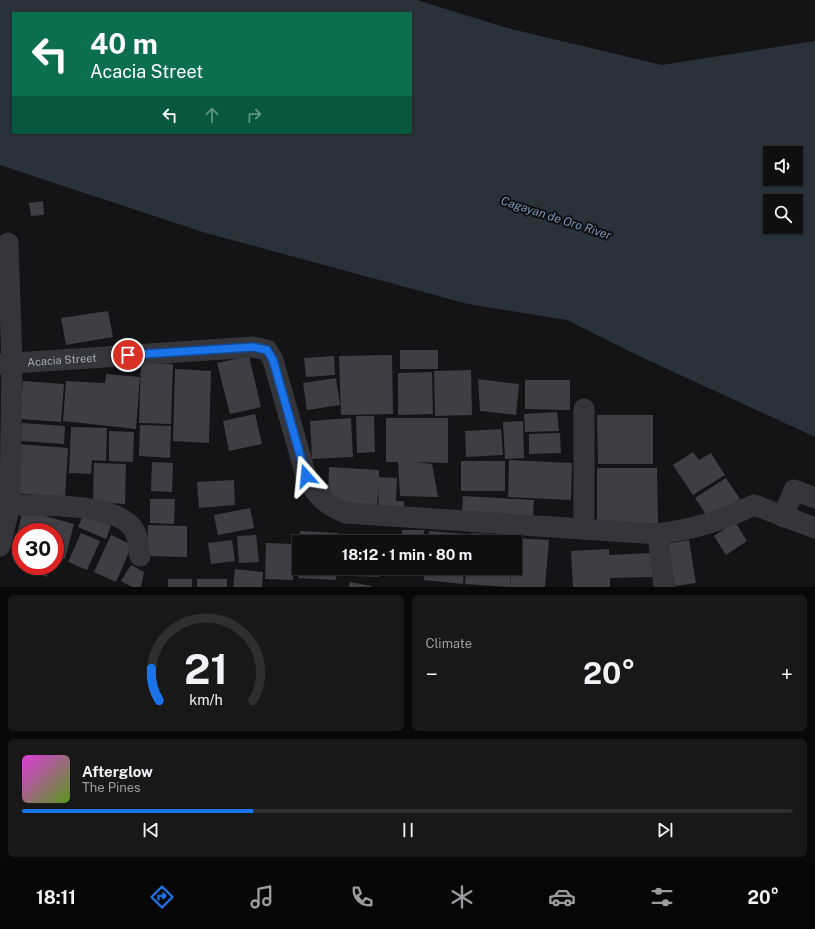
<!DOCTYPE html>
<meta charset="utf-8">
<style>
body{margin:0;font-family:"Public Sans",sans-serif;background:#181819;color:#f1f3f6;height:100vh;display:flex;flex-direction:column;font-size:15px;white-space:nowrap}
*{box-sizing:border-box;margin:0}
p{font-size:13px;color:#9b9c9f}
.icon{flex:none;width:22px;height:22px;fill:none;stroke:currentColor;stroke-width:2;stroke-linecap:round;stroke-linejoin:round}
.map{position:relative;height:587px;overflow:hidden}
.drawer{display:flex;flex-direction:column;gap:8px;padding:8px;background:#080809;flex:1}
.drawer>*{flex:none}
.top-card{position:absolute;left:12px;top:12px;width:400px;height:122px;border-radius:0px;box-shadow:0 1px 3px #0004,0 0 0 1px #2f2f30;background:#0b6e4f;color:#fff;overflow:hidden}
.buttons{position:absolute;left:763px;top:146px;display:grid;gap:8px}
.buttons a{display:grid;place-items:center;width:40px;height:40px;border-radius:0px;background:#0f0f10;box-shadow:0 1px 3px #0004,0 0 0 1px #2f2f30;font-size:20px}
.speed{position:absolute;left:12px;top:523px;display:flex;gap:8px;font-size:20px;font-weight:700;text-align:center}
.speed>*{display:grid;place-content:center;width:52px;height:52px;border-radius:50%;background:#0f0f10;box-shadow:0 1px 3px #0004,0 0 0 1px #2f2f30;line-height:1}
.speed .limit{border:6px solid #d22;background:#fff;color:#111}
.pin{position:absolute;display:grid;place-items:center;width:34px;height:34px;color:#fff;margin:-17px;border:2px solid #fff;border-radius:50%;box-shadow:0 1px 4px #0007}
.me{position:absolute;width:44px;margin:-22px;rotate:342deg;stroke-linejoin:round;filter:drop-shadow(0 0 3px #0008)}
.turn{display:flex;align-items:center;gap:14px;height:84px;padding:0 12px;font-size:18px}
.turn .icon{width:52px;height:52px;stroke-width:2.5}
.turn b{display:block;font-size:28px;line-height:34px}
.lanes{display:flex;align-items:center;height:38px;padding:0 12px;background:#0003;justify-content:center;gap:20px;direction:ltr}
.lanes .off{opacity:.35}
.big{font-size:30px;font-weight:700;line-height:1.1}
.drawer .card{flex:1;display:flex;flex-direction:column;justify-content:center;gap:6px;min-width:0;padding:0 14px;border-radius:6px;background:#181819}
.drawer .dial{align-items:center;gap:0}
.dial svg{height:104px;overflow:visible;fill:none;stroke:#2f2f30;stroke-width:7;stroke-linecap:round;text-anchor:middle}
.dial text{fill:#f1f3f6;stroke:none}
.song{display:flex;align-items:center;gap:12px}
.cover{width:48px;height:48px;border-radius:6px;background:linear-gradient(135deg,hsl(300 70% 55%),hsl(90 70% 35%))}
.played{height:4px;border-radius:2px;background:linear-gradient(90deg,#1a73e8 30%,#2f2f30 30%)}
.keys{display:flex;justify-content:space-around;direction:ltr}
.heat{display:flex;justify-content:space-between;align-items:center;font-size:22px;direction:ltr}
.drawer .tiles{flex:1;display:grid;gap:8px;grid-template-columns:1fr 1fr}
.card:last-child{grid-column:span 2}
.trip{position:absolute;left:292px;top:535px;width:230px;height:40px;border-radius:0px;background:#0f0f10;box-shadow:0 1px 3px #0004,0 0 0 1px #2f2f30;font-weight:700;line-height:40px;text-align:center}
.tabs{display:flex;height:64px;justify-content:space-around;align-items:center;background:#060606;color:#9b9c9f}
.tabs .icon{width:28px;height:28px}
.tabs .selected{color:#1a73e8}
.tabs b{font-size:18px;color:#f1f3f6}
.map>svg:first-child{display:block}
.water{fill:#29323b;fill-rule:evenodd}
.building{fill:#3e3e44}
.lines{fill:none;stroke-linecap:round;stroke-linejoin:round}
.minor{stroke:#35353c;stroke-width:21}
.route-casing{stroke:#114b97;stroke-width:10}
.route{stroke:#1a73e8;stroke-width:7}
.labels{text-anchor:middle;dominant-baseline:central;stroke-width:4;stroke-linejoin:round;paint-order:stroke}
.street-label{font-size:11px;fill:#a5a9b8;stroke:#0f0f11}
.water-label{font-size:12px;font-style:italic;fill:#7895b6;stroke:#0f0f11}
</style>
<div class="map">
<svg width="815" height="587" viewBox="0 0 815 587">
<rect width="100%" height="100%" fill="#141416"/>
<path class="water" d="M0 0H417L507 28 662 65 815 41V437L639 356 567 320 468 304 206 233 0 165ZM13 13H411V133H13ZM770 153H796V179H770ZM770 201H796V227H770Z"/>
<g class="building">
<path d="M43 201 44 215 31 216 29 203Z"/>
<path d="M108 311 113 337 66 345 61 318Z"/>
<rect x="400" y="350" width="38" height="19"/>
<path d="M392 355 393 414 341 415 339 356Z"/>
<path d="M249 356 261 407 230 414 217 363Z"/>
<path d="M334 356 335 375 306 377 304 358Z"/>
<path d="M141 363 173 364 171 424 139 423Z"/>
<path d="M175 369 211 371 209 443 173 441Z"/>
<path d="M471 370 472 415 435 416 434 371Z"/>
<path d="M432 372 433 414 398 415V373Z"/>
<path d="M106 374 140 377 136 429 63 421 66 381 105 383Z"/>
<path d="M336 378 340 405 307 410 303 383Z"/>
<path d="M478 379 519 384 516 415 480 411Z"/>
<path d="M525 380H570V410L525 409Z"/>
<path d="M23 381 64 384 61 422 20 419Z"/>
<path d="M557 412 559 431 525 432 524 414Z"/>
<path d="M255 414 262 444 229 451 223 421Z"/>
<path d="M597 415H653V464H598Z"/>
<path d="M356 416H374L375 452 357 453Z"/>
<path d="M351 418 353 457 312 459 310 421Z"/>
<path d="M386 418H448V463L415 462 432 464 438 497 400 496 398 462H386Z"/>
<path d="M523 421 524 458 505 459 503 422Z"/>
<path d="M22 423 65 426 64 444 21 441Z"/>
<path d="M140 425 171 426 170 458 139 456Z"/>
<path d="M71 427 107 428 106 461 92 460 91 474 69 473Z"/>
<path d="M501 429 503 455 466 457 465 431Z"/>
<path d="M109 431 134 432 133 462 109 461Z"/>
<path d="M560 433 561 453 529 454V434Z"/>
<path d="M18 444 68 448 65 497 14 493Z"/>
<path d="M693 452 699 460 711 453 725 475 693 495 673 465Z"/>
<path d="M509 460 572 463 571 500 508 497Z"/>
<rect x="461" y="461" width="44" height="30"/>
<path d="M152 462 173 463 172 492 151 491Z"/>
<path d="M94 463 126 464 125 504 93 502Z"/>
<path d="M329 467 379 470V477L397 478 396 501H404V510L378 509 379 485 377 505 328 502Z"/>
<path d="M597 468H657L658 523H597Z"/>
<path d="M726 478 740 499 709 519 695 498Z"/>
<path d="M234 480 235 505 199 508 197 482Z"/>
<path d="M463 496 534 500 533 517 462 513Z"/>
<path d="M150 499H175L174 524 150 523Z"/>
<path d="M250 508 254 528 218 535 214 515Z"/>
<path d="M23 510 74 524 65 559 55 557V532H21V548L14 546Z"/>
<path d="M84 514 111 526 106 539 78 527Z"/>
<path d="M735 522 747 541 726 555 714 536Z"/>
<path d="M148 525 187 526V557L147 556Z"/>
<rect x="402" y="530" width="22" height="12"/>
<path d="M300 531 338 533V542H300Z"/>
<path d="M429 531 467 534 466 542H428Z"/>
<path d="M81 533 100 541 87 570 68 562Z"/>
<path d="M471 533 513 535 512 542H471Z"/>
<path d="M111 535 132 545 116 582 94 572Z"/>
<path d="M256 535 259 562 239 563 237 536Z"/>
<path d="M352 537 380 539V542H352Z"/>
<path d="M514 538 549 540 545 587H510L512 568H515Z"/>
<path d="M232 540 235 561 211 564 208 543Z"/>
<path d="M689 540 696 583 675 586 667 544Z"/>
<path d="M266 543 294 544 293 580 265 579Z"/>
<path d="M609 549V555L652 553V577L610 578V587H573L571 551Z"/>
<path d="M131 565 144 572 141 587H132L121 581Z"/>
<path d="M27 566H50L47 577 25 570Z"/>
<path d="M299 568H337L336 580 298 578Z"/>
<path d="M351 568H379V577L350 576Z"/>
<rect x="402" y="568" width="22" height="8"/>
<path d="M425 568H464L463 584 424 580Z"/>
<path d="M466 568H511L510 587 465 584Z"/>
<path d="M235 569 263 572 262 587H233Z"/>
<rect x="168" y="579" width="24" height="8"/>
<rect x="197" y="579" width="30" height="8"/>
<path d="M350 582 371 586V587H349Z"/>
</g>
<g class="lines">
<g class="minor">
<path id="s1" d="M0 364 253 347 267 350 273 360 306 476C316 495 325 505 346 513L658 534C694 529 721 521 754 505L815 528"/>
<path d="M10 505C39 505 112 503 132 527 138 534 138 547 140 556"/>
<path d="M783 517 794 490 815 498"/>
<path d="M584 529V409"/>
<path d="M658 534 664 587"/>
<path d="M0 546 10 505 12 363 8 243"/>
</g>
</g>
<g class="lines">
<defs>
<path id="route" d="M128 355 253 347 267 350 273 360 306 476"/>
</defs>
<use href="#route" class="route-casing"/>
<use href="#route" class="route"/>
</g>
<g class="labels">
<g class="street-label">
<text stroke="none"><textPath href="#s1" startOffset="62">Acacia Street</textPath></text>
</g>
<g class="water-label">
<text transform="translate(556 218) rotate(18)">Cagayan de Oro River</text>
</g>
</g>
</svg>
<div class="buttons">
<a><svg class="icon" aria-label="sound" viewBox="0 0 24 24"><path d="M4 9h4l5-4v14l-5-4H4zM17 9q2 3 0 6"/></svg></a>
<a><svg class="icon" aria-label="search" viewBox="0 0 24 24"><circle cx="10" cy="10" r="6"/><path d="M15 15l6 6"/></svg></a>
</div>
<div class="speed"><div class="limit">30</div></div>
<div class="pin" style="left:128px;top:355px;background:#d93025"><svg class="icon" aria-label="arrive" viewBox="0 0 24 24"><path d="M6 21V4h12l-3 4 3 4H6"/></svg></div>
<svg class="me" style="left:306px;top:476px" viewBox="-20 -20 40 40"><path d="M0-17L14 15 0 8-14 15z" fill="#1a73e8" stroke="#fff" stroke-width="4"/></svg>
<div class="trip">18:12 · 1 min · 80 m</div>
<div class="top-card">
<div class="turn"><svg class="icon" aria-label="left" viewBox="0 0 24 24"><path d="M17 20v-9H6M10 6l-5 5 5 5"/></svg><div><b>40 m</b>Acacia Street</div></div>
<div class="lanes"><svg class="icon" aria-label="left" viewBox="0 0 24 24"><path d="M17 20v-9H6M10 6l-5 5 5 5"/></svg><svg class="icon off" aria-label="ahead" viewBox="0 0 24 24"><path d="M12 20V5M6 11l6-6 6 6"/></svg><svg class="icon off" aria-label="right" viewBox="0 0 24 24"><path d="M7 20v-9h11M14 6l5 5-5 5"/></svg></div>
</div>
</div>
<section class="drawer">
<div class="tiles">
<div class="card dial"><svg viewBox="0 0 100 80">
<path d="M14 69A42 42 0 1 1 86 69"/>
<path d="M14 69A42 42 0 0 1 8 44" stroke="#1a73e8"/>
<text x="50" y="56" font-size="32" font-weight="700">21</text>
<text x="50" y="72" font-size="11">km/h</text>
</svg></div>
<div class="card"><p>Climate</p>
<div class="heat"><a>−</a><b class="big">20°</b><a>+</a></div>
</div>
<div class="card">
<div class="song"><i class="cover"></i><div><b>Afterglow</b><p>The Pines</p></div></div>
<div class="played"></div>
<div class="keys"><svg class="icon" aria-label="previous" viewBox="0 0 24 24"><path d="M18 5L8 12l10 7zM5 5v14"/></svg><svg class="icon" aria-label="pause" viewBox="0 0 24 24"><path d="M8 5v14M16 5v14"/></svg><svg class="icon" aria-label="next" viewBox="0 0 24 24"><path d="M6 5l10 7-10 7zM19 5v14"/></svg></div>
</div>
</div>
</section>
<nav class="tabs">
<b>18:11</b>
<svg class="icon selected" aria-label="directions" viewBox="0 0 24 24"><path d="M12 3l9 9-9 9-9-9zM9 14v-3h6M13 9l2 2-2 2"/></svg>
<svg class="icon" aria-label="music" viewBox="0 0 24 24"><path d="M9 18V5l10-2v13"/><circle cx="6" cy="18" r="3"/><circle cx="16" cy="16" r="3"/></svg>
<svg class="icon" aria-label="phone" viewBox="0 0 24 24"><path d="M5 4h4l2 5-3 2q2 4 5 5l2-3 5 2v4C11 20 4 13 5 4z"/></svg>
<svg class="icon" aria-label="climate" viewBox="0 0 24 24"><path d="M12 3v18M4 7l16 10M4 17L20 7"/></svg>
<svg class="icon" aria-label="car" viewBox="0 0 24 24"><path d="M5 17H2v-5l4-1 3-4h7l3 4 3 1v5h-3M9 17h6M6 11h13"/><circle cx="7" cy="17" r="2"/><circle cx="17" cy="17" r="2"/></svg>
<svg class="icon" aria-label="filters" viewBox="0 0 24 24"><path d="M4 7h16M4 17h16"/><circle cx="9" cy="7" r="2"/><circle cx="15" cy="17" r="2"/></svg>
<b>20°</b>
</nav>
